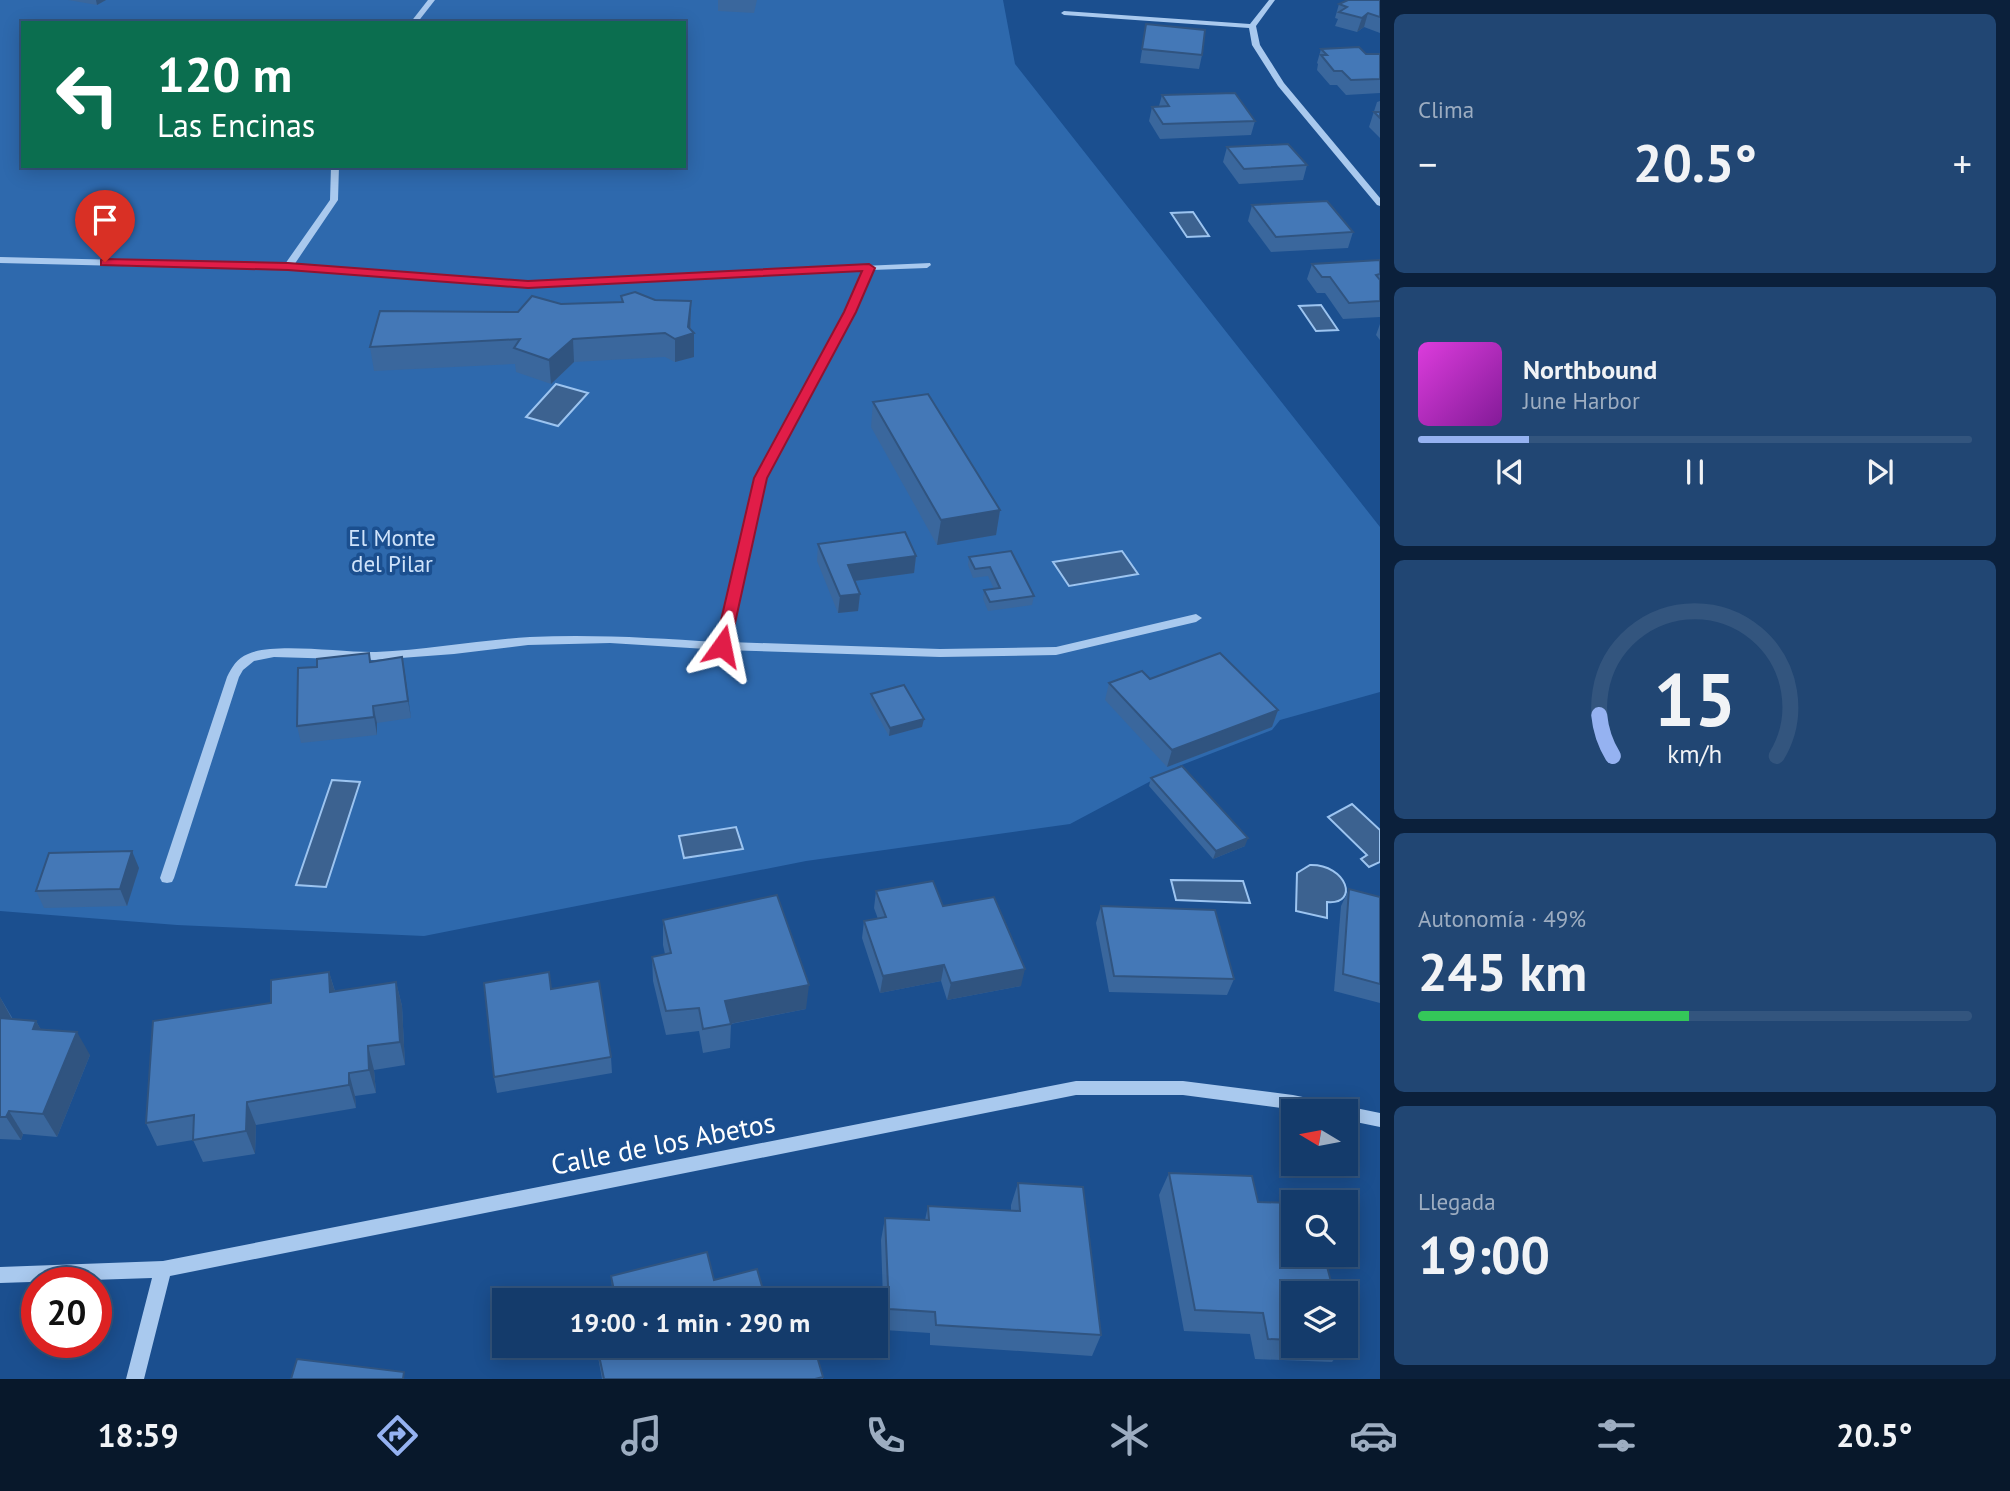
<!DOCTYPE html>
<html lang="es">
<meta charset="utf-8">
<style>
body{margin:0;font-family:"PT Sans",sans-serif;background:#214673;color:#f1f3f6;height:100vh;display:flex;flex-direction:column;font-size:26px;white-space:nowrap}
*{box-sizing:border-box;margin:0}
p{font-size:23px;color:#9dadc1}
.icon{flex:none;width:38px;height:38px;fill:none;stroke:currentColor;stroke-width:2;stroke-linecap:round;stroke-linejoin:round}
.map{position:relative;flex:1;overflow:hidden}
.side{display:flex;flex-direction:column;gap:14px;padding:14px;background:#0b203b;width:630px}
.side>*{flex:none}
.top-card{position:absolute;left:21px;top:21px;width:665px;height:147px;border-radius:0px;box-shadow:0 4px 18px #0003,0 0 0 2px #33557e;background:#0b6e4f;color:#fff;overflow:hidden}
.needle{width:46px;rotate:280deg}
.controls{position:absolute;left:1281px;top:1099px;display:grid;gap:14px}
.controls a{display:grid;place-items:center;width:77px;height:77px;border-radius:0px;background:#143b6b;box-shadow:0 4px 18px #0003,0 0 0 2px #33557e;font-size:35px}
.speed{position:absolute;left:21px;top:1267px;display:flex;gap:14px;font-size:35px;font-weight:700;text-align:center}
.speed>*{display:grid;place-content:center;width:91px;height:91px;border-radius:50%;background:#143b6b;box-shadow:0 4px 18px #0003,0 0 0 2px #33557e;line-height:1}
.speed .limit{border:10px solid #d22;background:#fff;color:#111}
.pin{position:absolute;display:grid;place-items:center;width:60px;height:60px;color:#fff;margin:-72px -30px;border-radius:50% 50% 50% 0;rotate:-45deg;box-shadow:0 0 7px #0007}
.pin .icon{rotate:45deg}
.me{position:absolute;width:77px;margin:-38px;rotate:12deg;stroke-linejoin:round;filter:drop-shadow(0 0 5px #0008)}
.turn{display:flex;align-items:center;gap:24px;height:147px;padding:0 21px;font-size:32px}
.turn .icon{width:91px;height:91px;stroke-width:2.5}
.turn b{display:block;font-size:49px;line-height:60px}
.big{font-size:52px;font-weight:800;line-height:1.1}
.side .tile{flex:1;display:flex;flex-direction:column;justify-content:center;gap:10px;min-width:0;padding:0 24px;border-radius:10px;background:#214673}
.side .dial{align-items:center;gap:0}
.dial svg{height:182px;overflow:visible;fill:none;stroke:#33557e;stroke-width:7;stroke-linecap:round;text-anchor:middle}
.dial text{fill:#f1f3f6;stroke:none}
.song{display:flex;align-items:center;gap:21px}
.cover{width:84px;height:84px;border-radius:10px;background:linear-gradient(135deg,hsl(300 70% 55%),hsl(290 70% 35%))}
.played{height:7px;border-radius:4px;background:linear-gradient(90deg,#95b2f1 20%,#33557e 20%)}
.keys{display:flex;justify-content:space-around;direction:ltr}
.heat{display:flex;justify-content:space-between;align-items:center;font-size:38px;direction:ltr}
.charge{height:10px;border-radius:5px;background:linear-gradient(90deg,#34c759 49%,#33557e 0)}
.trip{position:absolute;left:492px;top:1288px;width:396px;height:70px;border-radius:0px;background:#143b6b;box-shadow:0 4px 18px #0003,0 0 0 2px #33557e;font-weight:800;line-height:70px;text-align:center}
.dock{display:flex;height:112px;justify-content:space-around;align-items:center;background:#08182b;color:#9dadc1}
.dock .icon{width:49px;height:49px}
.dock .selected{color:#95b2f1}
.dock b{font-size:32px;color:#f1f3f6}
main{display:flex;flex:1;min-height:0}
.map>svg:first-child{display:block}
.green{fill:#2e69ad;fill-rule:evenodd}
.water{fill:#3c6290;stroke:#9cc4f0;stroke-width:2}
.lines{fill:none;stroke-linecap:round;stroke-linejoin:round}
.minor{fill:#a9c9ee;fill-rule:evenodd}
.wall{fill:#3a679d}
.shaded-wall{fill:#305480}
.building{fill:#4478b7;stroke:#305480;stroke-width:2}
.route{fill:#e11d48;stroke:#92132f;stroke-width:2}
.labels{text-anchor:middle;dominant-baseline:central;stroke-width:7;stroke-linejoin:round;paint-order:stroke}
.park-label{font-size:23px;fill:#cfe3fa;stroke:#1b4f8f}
.near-street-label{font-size:28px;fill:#fff;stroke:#1b4f8f}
</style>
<main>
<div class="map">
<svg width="1380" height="1379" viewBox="0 0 1380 1379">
<rect width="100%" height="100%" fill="#1b4f8f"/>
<path class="green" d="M0 0H1003L1015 64 1380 527V692L1280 720 1272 730 1179 766 1070 824 806 861 424 936 177 925 0 911ZM23 23H684V166H23Z"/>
<g class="water">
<path d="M1193 212 1209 236 1187 237 1171 213Z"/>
<path d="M1321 305 1338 330 1316 331 1299 306Z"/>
<path d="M556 384 588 393 558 426 526 417Z"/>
<path d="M1122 551 1138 574 1069 586 1053 562Z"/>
<path d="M332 780 360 782 326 887 296 885Z"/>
<path d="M1352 804 1380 830V862L1369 867 1361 859 1367 855 1328 817Z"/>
<path d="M736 827 743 849 684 858 679 836Z"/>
<path d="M1310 865C1347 864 1360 905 1327 902V918L1296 911 1297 873Z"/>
<path d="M1171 880 1243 881 1250 903 1176 900Z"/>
</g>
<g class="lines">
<g class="minor">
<path d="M428 0H435L417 23H410Z"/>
<path d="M1269 0H1275L1256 26 1260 45 1284 83 1380 198V206L1377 205 1278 86 1252 45 1249 28 1064 15 1061 13 1064 11 1250 24Z"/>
<path d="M331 166H339L338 200 294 265 528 281 930 263 931 265 927 268 872 270 855 312 766 478 729 642 940 649 1056 647 1196 614 1202 618 1196 622 1056 655 940 657 722 650 610 643 528 645 454 654 374 660 274 657 254 661 243 670 239 677 174 878 172 882 167 883 162 882 160 878 227 677C232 667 237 658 248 654 275 642 343 653 376 652 427 650 479 640 530 637 593 634 655 638 717 642L756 478 845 312 863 271 528 287 288 270 0 263V257L285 264 330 200Z"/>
<path d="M1076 1081H1183L1293 1095 1337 1104 1343 1107 1346 1106 1380 1113V1127L1346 1120V1111H1304L1183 1095H1076L170 1276 144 1379H126L152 1278 0 1283V1267L163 1261Z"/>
</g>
</g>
<g class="wall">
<path d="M68 0H106L97 5Z"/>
<path d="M718 0H757L754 13 718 11Z"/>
<path d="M1380 0V33L1364 27 1357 32 1335 26 1338 19 1335 18 1339 4Z"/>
<path d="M1146 24 1202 55 1199 69 1140 63Z"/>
<path d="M1321 49 1366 54H1380V93L1346 95 1337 85H1330L1317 70 1318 64 1317 63Z"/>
<path d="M1162 95 1255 121 1251 135 1160 139 1149 121 1152 107 1159 106Z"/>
<path d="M1380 101V138L1369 127 1377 102Z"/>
<path d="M1227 147 1307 165 1303 180 1239 184 1223 162Z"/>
<path d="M1252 205 1353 232 1348 248 1271 252 1248 221Z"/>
<path d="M1380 260V317L1343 319 1325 293H1317L1307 279 1312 264Z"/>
<path d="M621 296 655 300 691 301V329L694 357 675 362 665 357 574 362 551 384 516 372 515 364 374 371 370 347 518 312 561 304 621 302Z"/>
<path d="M1380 324V340L1376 335Z"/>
<path d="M873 402 1000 510 996 535 937 545 871 427Z"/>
<path d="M818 544 916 556 914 573 855 581 860 594 858 611 838 613 817 561Z"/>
<path d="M1011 551 1034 596 1032 605 988 611 983 599 984 590 994 589 988 576 973 578 968 565 969 557Z"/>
<path d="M369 653 371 662 402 657 411 718 377 723V735L301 743 297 726 317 667Z"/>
<path d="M1150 679 1278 710 1272 727 1167 767 1105 700 1109 683Z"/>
<path d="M871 694 922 727 889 736 870 702Z"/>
<path d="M1151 778 1245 846 1213 859 1149 786Z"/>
<path d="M139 868 127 906 44 908 36 891Z"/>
<path d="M1349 889 1380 897V1003L1334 991 1341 906Z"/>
<path d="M876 891 943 906 1021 986 947 1000 941 981 880 993 862 938 864 921 878 919 874 908Z"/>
<path d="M1101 906 1234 979 1227 995 1109 992 1096 923Z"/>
<path d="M663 920 806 1009 731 1024 730 1048 703 1053 699 1031 666 1035 653 981 652 957 665 954 663 945Z"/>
<path d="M329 972 335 991 396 982 402 1006 405 1065 374 1070 376 1093 355 1096 356 1108 256 1125 255 1154 203 1162 193 1140 157 1146 146 1123 271 1003Z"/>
<path d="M551 989 611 1057 612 1073 497 1093 494 1077Z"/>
<path d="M0 997 13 1019 36 1021 41 1030 90 1055 57 1137 23 1134 21 1140 0 1139Z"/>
<path d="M1169 1173 1258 1202 1293 1293V1346H1344L1332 1362 1255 1359 1250 1334 1184 1331 1159 1195Z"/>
<path d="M1018 1183 1101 1335 1092 1356 930 1345V1333L884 1330 881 1240 885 1218 925 1220 928 1206 1011 1211V1205Z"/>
<path d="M611 1276 714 1280 766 1300H613Z"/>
<path d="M596 1346H597L823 1377V1379H602Z"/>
</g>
<g class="shaded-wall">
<path d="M96 0H106L97 5Z"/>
<path d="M1368 13 1364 27 1357 32 1362 18Z"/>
<path d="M691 301 690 334 694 333V357L675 362V339L688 327Z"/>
<path d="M573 339 574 362 551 384 549 360Z"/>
<path d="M1000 510 996 535 937 545 941 520Z"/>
<path d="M916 556 914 573 846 582 848 565Z"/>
<path d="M860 594 858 611 838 613 840 596Z"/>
<path d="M402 657 405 674 411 718 408 701Z"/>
<path d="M373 706 377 723V735L374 717Z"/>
<path d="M1278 710 1272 727 1167 767 1172 750Z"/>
<path d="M924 719 922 727 889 736 890 728Z"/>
<path d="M1248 838 1245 846 1213 859 1216 851Z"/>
<path d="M132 851 139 868 127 906 120 889Z"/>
<path d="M944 965 941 981 880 993 883 976Z"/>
<path d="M1025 969 1021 986 947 1000 951 983Z"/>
<path d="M329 972 336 995 330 992Z"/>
<path d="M396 982 402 1006 405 1065 400 1042Z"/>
<path d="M809 985 806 1009 724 1025 725 1001Z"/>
<path d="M0 997 13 1021 0 1034Z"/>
<path d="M36 1021 49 1044 33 1029Z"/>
<path d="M77 1032 90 1055 57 1137 43 1114Z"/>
<path d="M368 1046 374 1070 376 1093 369 1070Z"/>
<path d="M349 1073 355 1096 356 1108 349 1085Z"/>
<path d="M247 1102 256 1125 255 1154 246 1131Z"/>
<path d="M9 1111 23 1134 21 1140 6 1117Z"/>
</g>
<g class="building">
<path d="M1348 0H1380V17L1368 13 1362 18 1339 12 1347 7 1339 4Z"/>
<path d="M1146 24 1205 30 1202 55 1142 49Z"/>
<path d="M1359 47 1366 54H1380V79L1351 80 1342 71H1334L1321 55H1327L1321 49Z"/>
<path d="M1235 93 1255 121 1163 124 1152 107 1169 106 1162 95Z"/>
<path d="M1374 112H1380V118Z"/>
<path d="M1288 144 1307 165 1244 169 1227 147Z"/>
<path d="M1327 201 1353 232 1276 237 1252 205Z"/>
<path d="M1380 260V274L1376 275 1380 280V301L1349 303 1330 277H1322L1312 264Z"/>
<path d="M635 292 655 300 691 301 688 327 694 333 675 339 665 333 573 339 549 360 514 348 520 339 370 347 380 311 518 312 532 296 561 304 623 302 621 296Z"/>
<path d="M928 394 1000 510 941 520 873 402Z"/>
<path d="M905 532 916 556 848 565 860 594 840 596 818 544Z"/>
<path d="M1011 551 1034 596 990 602 984 590 1000 588 990 567 975 569 969 557Z"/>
<path d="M369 653 370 662 402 657 408 701 373 706 374 717 297 726 298 668 317 667V659Z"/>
<path d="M1220 653 1278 710 1172 750 1109 683 1142 671 1150 679Z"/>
<path d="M904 685 924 719 890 728 871 694Z"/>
<path d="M1182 766 1248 838 1216 851 1151 778Z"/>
<path d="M132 851 120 889 36 891 49 853Z"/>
<path d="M933 881 943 906 994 897 1025 969 951 983 944 965 883 976 864 921 886 917 876 891Z"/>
<path d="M1349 889 1380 897V984L1343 974Z"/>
<path d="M777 895 809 985 725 1001 731 1024 703 1029 699 1008 666 1011 652 957 671 953 663 920Z"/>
<path d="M1101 906 1215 910 1234 979 1114 976Z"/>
<path d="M329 972 330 992 396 982 400 1042 368 1046 369 1070 349 1073V1085L247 1102 246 1131 193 1140 194 1115 146 1123 153 1021 271 1003V980Z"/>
<path d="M549 972 551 989 599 981 611 1057 494 1077 484 983Z"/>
<path d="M0 1018 36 1021 33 1029 77 1032 43 1114 9 1111 6 1117H0Z"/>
<path d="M1169 1173 1252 1176 1258 1202 1293 1203V1255H1324L1334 1293H1293V1340L1268 1339 1263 1313 1195 1310Z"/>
<path d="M1018 1183 1083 1187 1101 1335 936 1325 935 1312 889 1309 885 1218 929 1220 928 1206 1020 1211Z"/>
<path d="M707 1252 714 1280 757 1269 766 1300H616L611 1276Z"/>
<path d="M597 1346H814L823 1377 815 1379H604Z"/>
<path d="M297 1359 404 1372 403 1379H291Z"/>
</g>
<path class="route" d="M105 259 288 263 528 281 869 264 875 268 856 312 767 478 730 646 722 652 715 646 754 478 844 312 862 271 528 288 288 270 101 265V260Z"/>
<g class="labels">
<g class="park-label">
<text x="392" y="537">El Monte<tspan x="392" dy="26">del Pilar</tspan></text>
</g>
<g class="near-street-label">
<text transform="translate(663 1143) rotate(-11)">Calle de los Abetos</text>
</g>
</g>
</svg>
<div class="controls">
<a><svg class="needle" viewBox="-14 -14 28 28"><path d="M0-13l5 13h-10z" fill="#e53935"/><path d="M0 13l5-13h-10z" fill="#9dadc1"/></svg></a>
<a><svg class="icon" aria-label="search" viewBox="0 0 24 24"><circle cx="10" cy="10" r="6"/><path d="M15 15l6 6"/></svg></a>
<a><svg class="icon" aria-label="layers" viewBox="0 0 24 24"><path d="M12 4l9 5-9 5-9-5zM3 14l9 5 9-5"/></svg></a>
</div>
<div class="speed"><div class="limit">20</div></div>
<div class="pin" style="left:105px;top:262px;background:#d93025"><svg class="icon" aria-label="arrive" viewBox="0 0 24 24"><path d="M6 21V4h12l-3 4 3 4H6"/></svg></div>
<svg class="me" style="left:722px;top:646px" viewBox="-20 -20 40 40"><path d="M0-17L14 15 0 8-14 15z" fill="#e11d48" stroke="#fff" stroke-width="4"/></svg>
<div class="trip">19:00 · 1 min · 290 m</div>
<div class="top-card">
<div class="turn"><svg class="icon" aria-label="left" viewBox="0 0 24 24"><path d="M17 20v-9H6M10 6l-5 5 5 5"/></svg><div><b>120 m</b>Las Encinas</div></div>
</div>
</div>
<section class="side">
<div class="tile"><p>Clima</p>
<div class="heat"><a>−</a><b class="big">20.5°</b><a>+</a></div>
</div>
<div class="tile">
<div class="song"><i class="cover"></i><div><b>Northbound</b><p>June Harbor</p></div></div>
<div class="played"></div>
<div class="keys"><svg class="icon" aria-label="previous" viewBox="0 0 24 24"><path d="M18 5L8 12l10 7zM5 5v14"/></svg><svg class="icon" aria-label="pause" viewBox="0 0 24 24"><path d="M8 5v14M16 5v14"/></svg><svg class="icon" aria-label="next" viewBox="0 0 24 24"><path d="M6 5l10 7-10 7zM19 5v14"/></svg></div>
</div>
<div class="tile dial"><svg viewBox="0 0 100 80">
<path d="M14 69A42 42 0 1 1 86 69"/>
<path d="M14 69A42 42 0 0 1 8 51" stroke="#95b2f1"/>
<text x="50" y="56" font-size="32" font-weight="700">15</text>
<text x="50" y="72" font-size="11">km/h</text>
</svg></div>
<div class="tile"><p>Autonomía · 49%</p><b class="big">245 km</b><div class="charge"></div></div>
<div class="tile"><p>Llegada</p><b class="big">19:00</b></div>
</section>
</main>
<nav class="dock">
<b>18:59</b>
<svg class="icon selected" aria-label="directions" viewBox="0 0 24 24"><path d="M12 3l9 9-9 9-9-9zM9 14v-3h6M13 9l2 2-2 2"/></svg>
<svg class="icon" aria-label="music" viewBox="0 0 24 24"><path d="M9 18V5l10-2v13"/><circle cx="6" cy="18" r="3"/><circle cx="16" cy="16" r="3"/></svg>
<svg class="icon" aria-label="phone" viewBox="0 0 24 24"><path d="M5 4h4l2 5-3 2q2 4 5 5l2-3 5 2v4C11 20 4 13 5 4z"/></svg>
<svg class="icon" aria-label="climate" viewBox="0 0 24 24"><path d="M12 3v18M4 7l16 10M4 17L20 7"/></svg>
<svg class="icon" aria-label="car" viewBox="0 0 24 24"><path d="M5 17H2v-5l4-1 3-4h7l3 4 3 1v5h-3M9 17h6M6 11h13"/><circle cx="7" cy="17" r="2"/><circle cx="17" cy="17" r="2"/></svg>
<svg class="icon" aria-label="filters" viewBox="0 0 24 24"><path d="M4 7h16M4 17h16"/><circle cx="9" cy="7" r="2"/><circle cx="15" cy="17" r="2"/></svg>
<b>20.5°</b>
</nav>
